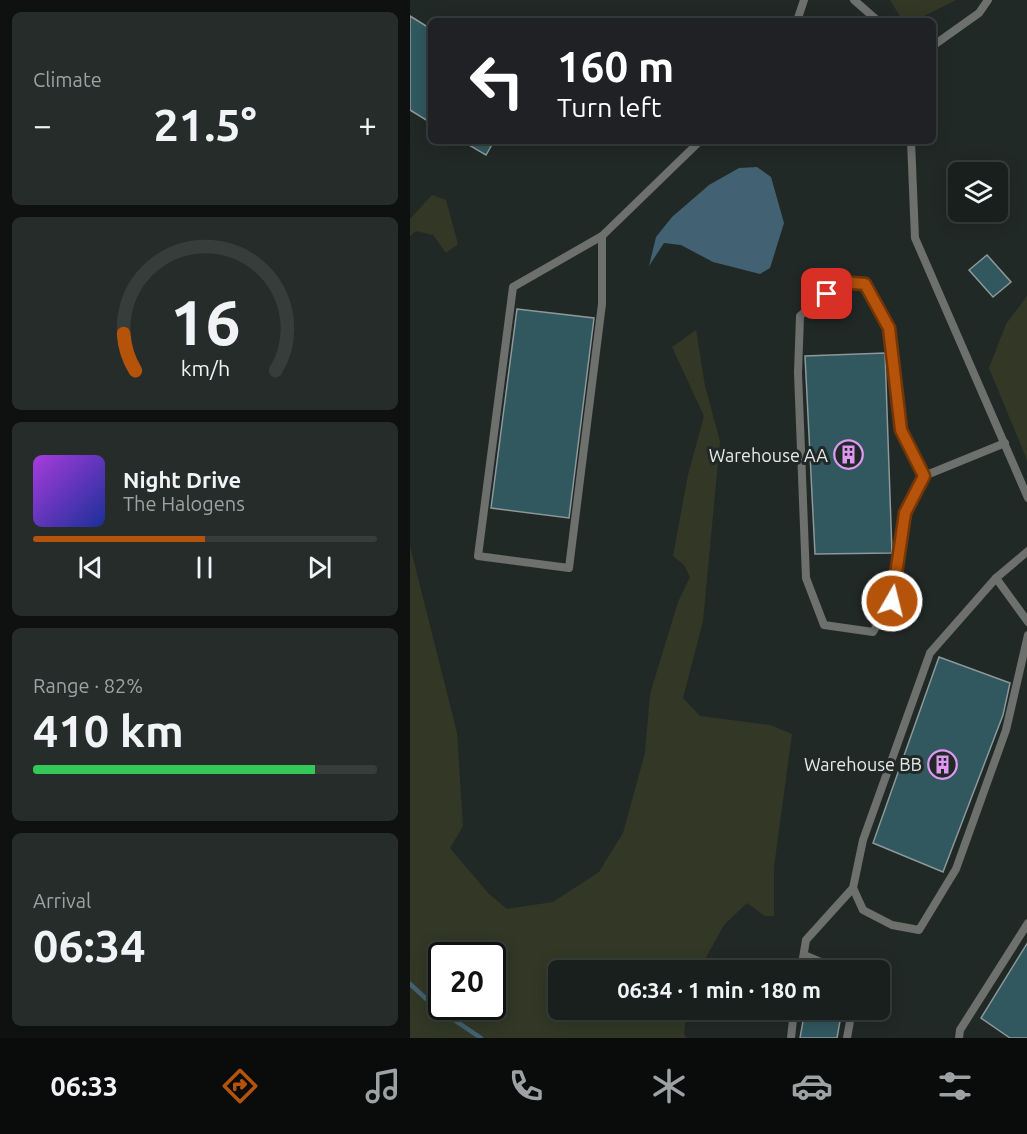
<!DOCTYPE html>
<meta charset="utf-8">
<style>
body{margin:0;font-family:Ubuntu,sans-serif;background:#262c2a;color:#f1f3f6;height:100vh;display:flex;flex-direction:column;font-size:22px;white-space:nowrap}
*{box-sizing:border-box;margin:0}
p{font-size:20px;color:#9fa2a4}
.icon{flex:none;width:33px;height:33px;fill:none;stroke:currentColor;stroke-width:2;stroke-linecap:round;stroke-linejoin:round}
.map{position:relative;flex:1;overflow:hidden}
.panel{display:flex;flex-direction:column;gap:12px;padding:12px;background:#0e1110;width:410px}
.panel>*{flex:none}
.banner{position:absolute;left:18px;top:18px;width:508px;height:126px;border-radius:9px;box-shadow:0 3px 15px #0003,0 0 0 2px #373d3b;background:#202124;color:#fff;overflow:hidden}
.tools{position:absolute;left:538px;top:162px;display:grid;gap:12px}
.tools a{display:grid;place-items:center;width:60px;height:60px;border-radius:9px;background:#191f1d;box-shadow:0 3px 15px #0003,0 0 0 2px #373d3b;font-size:30px}
.speed{position:absolute;left:18px;top:942px;display:flex;gap:12px;font-size:30px;font-weight:700;text-align:center}
.speed>*{display:grid;place-content:center;width:78px;height:78px;border-radius:50%;background:#191f1d;box-shadow:0 3px 15px #0003,0 0 0 2px #373d3b;line-height:1}
.speed .limit{border:3px solid #111;border-radius:9px;background:#fff;color:#111}
.pin{position:absolute;display:grid;place-items:center;width:51px;height:51px;color:#fff;margin:-26px;border-radius:12px;box-shadow:0 3px 9px #0006}
.me{position:absolute;width:66px;margin:-33px;rotate:8deg;stroke-linejoin:round;filter:drop-shadow(0 0 4px #0008)}
.turn{display:flex;align-items:center;gap:21px;height:126px;padding:0 30px;font-size:27px}
.turn .icon{width:78px;height:78px;stroke-width:2.5}
.turn b{display:block;font-size:42px;line-height:51px}
.big{font-size:45px;font-weight:700;line-height:1.1}
.panel .card{flex:1;display:flex;flex-direction:column;justify-content:center;gap:9px;min-width:0;padding:0 21px;border-radius:9px;background:#262c2a}
.panel .dial{align-items:center;gap:0}
.dial svg{height:156px;overflow:visible;fill:none;stroke:#373d3b;stroke-width:7;stroke-linecap:round;text-anchor:middle}
.dial text{fill:#f1f3f6;stroke:none}
.song{display:flex;align-items:center;gap:18px}
.cover{width:72px;height:72px;border-radius:9px;background:linear-gradient(135deg,hsl(280 70% 55%),hsl(230 70% 35%))}
.played{height:6px;border-radius:3px;background:linear-gradient(90deg,#b45309 50%,#373d3b 50%)}
.keys{display:flex;justify-content:space-around;direction:ltr}
.heat{display:flex;justify-content:space-between;align-items:center;font-size:33px;direction:ltr}
.charge{height:9px;border-radius:4px;background:linear-gradient(90deg,#34c759 82%,#373d3b 0)}
.trip{position:absolute;left:138px;top:960px;width:342px;height:60px;border-radius:9px;background:#191f1d;box-shadow:0 3px 15px #0003,0 0 0 2px #373d3b;font-weight:700;line-height:60px;text-align:center}
.menu{display:flex;height:96px;justify-content:space-around;align-items:center;background:#0a0c0c;color:#9fa2a4}
.menu .icon{width:42px;height:42px}
.menu .selected{color:#b45309}
.menu b{font-size:27px;color:#f1f3f6}
main{display:flex;flex:1;min-height:0}
.map>svg:first-child{display:block}
.green{fill:#323825;fill-rule:evenodd}
.water{fill:#426172}
.lines{fill:none;stroke-linecap:round;stroke-linejoin:round}
.stream{stroke:#426172;stroke-width:4.5}
.building{fill:#30585e;stroke:#8e9799;stroke-width:1.5}
.lane{stroke:#6d706d;stroke-width:8}
.route-casing{stroke:#753606;stroke-width:15}
.route{stroke:#b45309;stroke-width:10}
.labels{text-anchor:middle;dominant-baseline:central;stroke-width:6;stroke-linejoin:round;paint-order:stroke}
.poi-label{font-size:18px;fill:#e4e9e8;stroke:#212927;text-anchor:end}
</style>
<main>
<section class="panel">
<div class="card"><p>Climate</p>
<div class="heat"><a>−</a><b class="big">21.5°</b><a>+</a></div>
</div>
<div class="card dial"><svg viewBox="0 0 100 80">
<path d="M14 69A42 42 0 1 1 86 69"/>
<path d="M14 69A42 42 0 0 1 8 50" stroke="#b45309"/>
<text x="50" y="56" font-size="32" font-weight="700">16</text>
<text x="50" y="72" font-size="11">km/h</text>
</svg></div>
<div class="card">
<div class="song"><i class="cover"></i><div><b>Night Drive</b><p>The Halogens</p></div></div>
<div class="played"></div>
<div class="keys"><svg class="icon" aria-label="previous" viewBox="0 0 24 24"><path d="M18 5L8 12l10 7zM5 5v14"/></svg><svg class="icon" aria-label="pause" viewBox="0 0 24 24"><path d="M8 5v14M16 5v14"/></svg><svg class="icon" aria-label="next" viewBox="0 0 24 24"><path d="M6 5l10 7-10 7zM19 5v14"/></svg></div>
</div>
<div class="card"><p>Range · 82%</p><b class="big">410 km</b><div class="charge"></div></div>
<div class="card"><p>Arrival</p><b class="big">06:34</b></div>
</section>
<div class="map">
<svg width="618" height="1038" viewBox="0 0 618 1038">
<rect width="100%" height="100%" fill="#212927"/>
<g class="green">
<path d="M480 0H546L504 21H493Z"/>
<path d="M22 195 36 200 48 244 36 253 23 235 6 231 0 236V219Z"/>
<path d="M617 296V460L579 368 596 324Z"/>
<path d="M286 330 295 386 310 441 293 621 273 698 290 716 360 725 382 734 364 867V916H355L337 903 314 925 289 970H148V1010H277L274 1034 277 1038H0V546L47 733 53 826 40 848 79 894 97 909 143 902 189 872 213 833 235 753 240 694 268 602 280 577 274 565 263 556 278 475 294 416 262 347ZM32 956H82V1006H32Z"/>
</g>
<path class="water" d="M347 167 361 177 374 223 360 268 350 274 303 262 271 245 254 243 239 266 246 237 262 217 299 185 329 168Z"/>
<g class="lines">
<path class="stream" d="M0 984 25 1007 71 1038"/>
</g>
<g class="building">
<path d="M0 16 21 29V123L0 110Z"/>
<path d="M52 141H84L76 155Z"/>
<path d="M577 255 601 282 583 297 559 270Z"/>
<path d="M107 309 184 318 159 518 81 508Z"/>
<path d="M475 353 482 553 405 554 395 356Z"/>
<path d="M529 657 600 683 593 715 533 872 463 843Z"/>
<path d="M618 942V1038H600L571 1018Z"/>
<path d="M395 1010H432L427 1038H390Z"/>
</g>
<g class="lines">
<g class="lane">
<path d="M444 0 468 21"/>
<path d="M387 21 394 0"/>
<path d="M524 45 569 13 578 0"/>
<path d="M501 141 505 238 618 498"/>
<path d="M192 236V304L159 568 68 556 103 287 192 236 290 141"/>
<path d="M514 476 491 430 479 328 455 284 430 282 390 316 388 373 396 578 414 625 463 632 482 601 495 513 514 476 595 443"/>
<path d="M618 551 586 578 520 653 453 840 443 888 453 910 482 925 509 930 546 869 596 730 618 635"/>
<path d="M586 578 618 622"/>
<path d="M394 955 430 970"/>
<path d="M391 970 396 940 443 888"/>
<path d="M381 1038 384 1010"/>
<path d="M437 1038 442 1010"/>
<path d="M549 1038 550 1030 618 923"/>
</g>
</g>
<g class="lines">
<defs>
<path id="route" d="M417 294 430 282 455 284 479 328 491 430 514 476 495 513 482 601"/>
</defs>
<use href="#route" class="route-casing"/>
<use href="#route" class="route"/>
</g>
<defs>
<symbol id="building-ring" viewBox="-11 -11 22 22"><circle r="9.5" fill="#212927" stroke="#de98f2" stroke-width="1.5"/><path d="M-4-6H4V6H1V3H-1V6H-4ZM-2.5-4.3h1.7v1.8h-1.7ZM.8-4.3h1.7v1.8H.8ZM-2.5-1h1.7V.8h-1.7ZM.8-1h1.7V.8H.8Z" fill="#de98f2"/></symbol>
</defs>
<g fill-rule="evenodd">
<use href="#building-ring" x="422" y="438" width="33" height="33"/>
<use href="#building-ring" x="516" y="748" width="33" height="33"/>
</g>
<g class="labels">
<g class="poi-label">
<text x="418" y="455">Warehouse AA</text>
<text x="512" y="764">Warehouse BB</text>
</g>
</g>
</svg>
<div class="tools">
<a><svg class="icon" aria-label="layers" viewBox="0 0 24 24"><path d="M12 4l9 5-9 5-9-5zM3 14l9 5 9-5"/></svg></a>
</div>
<div class="speed"><div class="limit">20</div></div>
<div class="pin" style="left:417px;top:294px;background:#d93025"><svg class="icon" aria-label="arrive" viewBox="0 0 24 24"><path d="M6 21V4h12l-3 4 3 4H6"/></svg></div>
<svg class="me" style="left:482px;top:601px" viewBox="-20 -20 40 40"><circle r="17" fill="#b45309" stroke="#fff" stroke-width="3"/><path d="M0-11L8 9 0 5-8 9z" fill="#fff"/></svg>
<div class="trip">06:34 · 1 min · 180 m</div>
<div class="banner">
<div class="turn"><svg class="icon" aria-label="left" viewBox="0 0 24 24"><path d="M17 20v-9H6M10 6l-5 5 5 5"/></svg><div><b>160 m</b>Turn left</div></div>
</div>
</div>
</main>
<nav class="menu">
<b>06:33</b>
<svg class="icon selected" aria-label="directions" viewBox="0 0 24 24"><path d="M12 3l9 9-9 9-9-9zM9 14v-3h6M13 9l2 2-2 2"/></svg>
<svg class="icon" aria-label="music" viewBox="0 0 24 24"><path d="M9 18V5l10-2v13"/><circle cx="6" cy="18" r="3"/><circle cx="16" cy="16" r="3"/></svg>
<svg class="icon" aria-label="phone" viewBox="0 0 24 24"><path d="M5 4h4l2 5-3 2q2 4 5 5l2-3 5 2v4C11 20 4 13 5 4z"/></svg>
<svg class="icon" aria-label="climate" viewBox="0 0 24 24"><path d="M12 3v18M4 7l16 10M4 17L20 7"/></svg>
<svg class="icon" aria-label="car" viewBox="0 0 24 24"><path d="M5 17H2v-5l4-1 3-4h7l3 4 3 1v5h-3M9 17h6M6 11h13"/><circle cx="7" cy="17" r="2"/><circle cx="17" cy="17" r="2"/></svg>
<svg class="icon" aria-label="filters" viewBox="0 0 24 24"><path d="M4 7h16M4 17h16"/><circle cx="9" cy="7" r="2"/><circle cx="15" cy="17" r="2"/></svg>
</nav>
